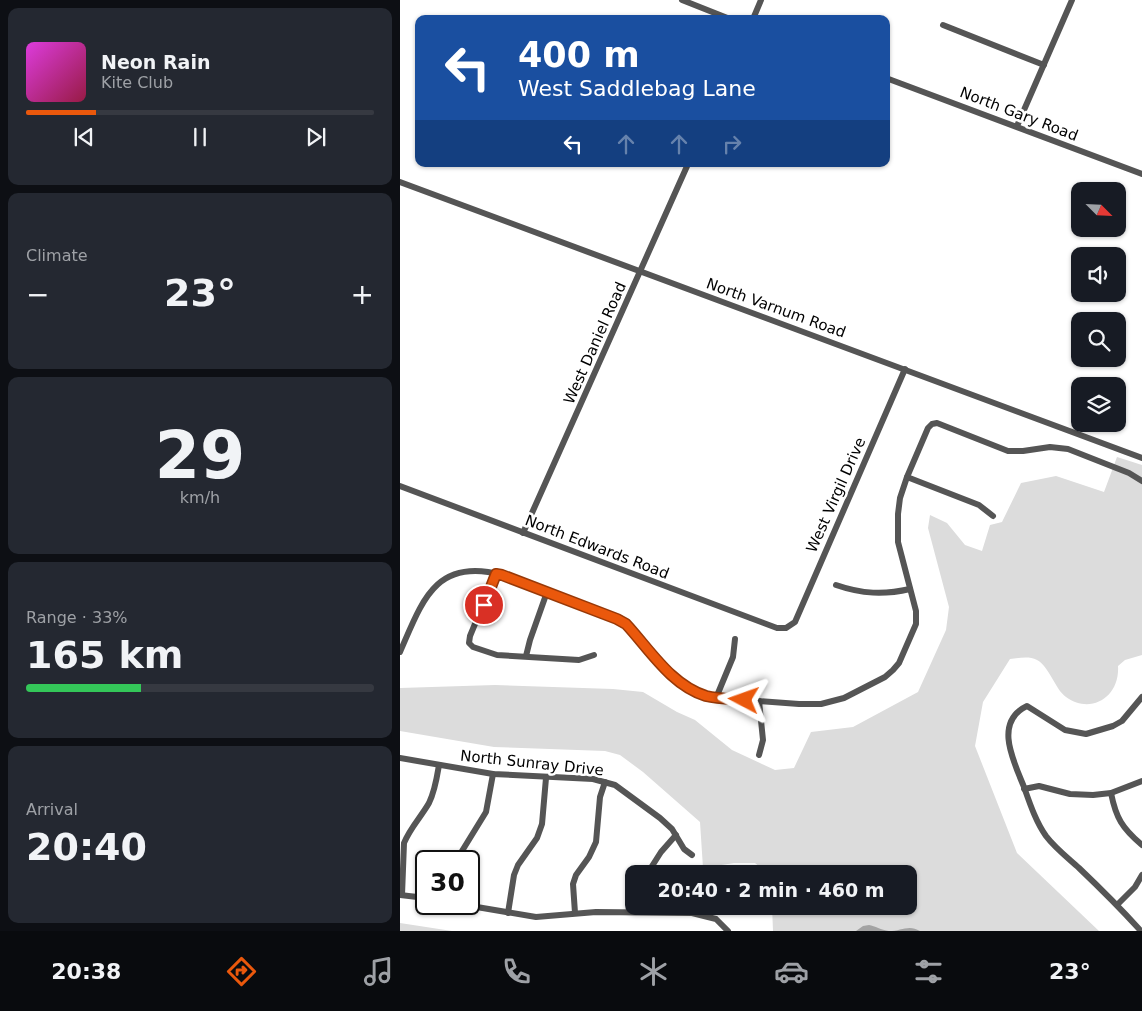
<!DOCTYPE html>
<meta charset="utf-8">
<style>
body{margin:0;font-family:"DejaVu Sans",sans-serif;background:#242831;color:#f1f3f6;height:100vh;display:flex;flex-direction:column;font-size:19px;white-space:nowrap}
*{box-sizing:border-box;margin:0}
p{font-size:16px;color:#9ea1a6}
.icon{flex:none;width:28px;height:28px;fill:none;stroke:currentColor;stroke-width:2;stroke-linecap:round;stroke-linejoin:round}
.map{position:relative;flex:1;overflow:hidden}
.drawer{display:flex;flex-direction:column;gap:8px;padding:8px;background:#0d0f14;width:400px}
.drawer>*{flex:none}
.hud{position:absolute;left:15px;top:15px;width:475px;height:152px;border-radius:10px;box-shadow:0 1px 4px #0004;background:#1a4fa0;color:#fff;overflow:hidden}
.needle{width:32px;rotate:114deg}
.controls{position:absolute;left:671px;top:182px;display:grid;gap:10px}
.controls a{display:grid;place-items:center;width:55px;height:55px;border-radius:10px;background:#171b24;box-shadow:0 1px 4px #0004;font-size:25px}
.speed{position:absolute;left:15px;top:850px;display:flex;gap:10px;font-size:25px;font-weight:700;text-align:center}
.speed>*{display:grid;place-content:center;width:65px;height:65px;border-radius:50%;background:#171b24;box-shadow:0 1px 4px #0004;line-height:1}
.speed .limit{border:2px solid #111;border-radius:8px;background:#fff;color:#111}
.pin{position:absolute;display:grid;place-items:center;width:42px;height:42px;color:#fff;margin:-21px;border:2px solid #fff;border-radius:50%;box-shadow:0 1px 5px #0007}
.me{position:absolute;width:55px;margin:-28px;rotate:274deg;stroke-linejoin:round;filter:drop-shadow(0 0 4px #0008)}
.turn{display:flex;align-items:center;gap:18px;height:105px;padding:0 20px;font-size:22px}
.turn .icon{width:65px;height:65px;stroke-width:2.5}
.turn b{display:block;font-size:35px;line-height:42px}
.lanes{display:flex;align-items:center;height:48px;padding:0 20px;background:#0003;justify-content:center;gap:25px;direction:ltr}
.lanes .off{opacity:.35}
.big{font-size:38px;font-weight:800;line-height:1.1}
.drawer .card{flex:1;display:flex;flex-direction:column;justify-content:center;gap:8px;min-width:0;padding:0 18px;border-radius:10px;background:#242831}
.drawer .dial{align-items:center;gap:0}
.dial b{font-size:65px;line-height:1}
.song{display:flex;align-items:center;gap:15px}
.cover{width:60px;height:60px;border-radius:8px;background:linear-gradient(135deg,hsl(300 70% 55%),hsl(340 70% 35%))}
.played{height:5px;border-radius:2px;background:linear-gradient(90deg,#ea580c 20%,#363941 20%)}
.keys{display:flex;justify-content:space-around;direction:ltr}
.heat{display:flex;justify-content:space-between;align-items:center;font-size:28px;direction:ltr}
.charge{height:8px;border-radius:4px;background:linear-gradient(90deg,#34c759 33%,#363941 0)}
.trip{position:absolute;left:225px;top:865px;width:292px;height:50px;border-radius:10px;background:#171b24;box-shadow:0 1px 4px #0004;font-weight:800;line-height:50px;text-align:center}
.menu{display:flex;height:80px;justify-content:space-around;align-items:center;background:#090b0e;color:#9ea1a6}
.menu .icon{width:35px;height:35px}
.menu .active{color:#ea580c}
.menu b{font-size:22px;color:#f1f3f6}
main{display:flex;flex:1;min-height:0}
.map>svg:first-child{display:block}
.green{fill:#dcdcdc}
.water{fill:#a3a3a3}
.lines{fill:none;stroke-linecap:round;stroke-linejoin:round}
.minor{stroke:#555;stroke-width:6}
.route-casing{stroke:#983908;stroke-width:12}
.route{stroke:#ea580c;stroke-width:9}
.labels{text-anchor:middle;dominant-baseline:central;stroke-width:5;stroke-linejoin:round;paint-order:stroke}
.street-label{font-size:15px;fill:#000;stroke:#fff}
</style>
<main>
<section class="drawer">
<div class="card">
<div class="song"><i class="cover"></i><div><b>Neon Rain</b><p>Kite Club</p></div></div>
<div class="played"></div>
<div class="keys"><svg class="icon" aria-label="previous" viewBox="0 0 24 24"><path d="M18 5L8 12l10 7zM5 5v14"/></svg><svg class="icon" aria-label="pause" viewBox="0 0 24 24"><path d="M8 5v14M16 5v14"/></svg><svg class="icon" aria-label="next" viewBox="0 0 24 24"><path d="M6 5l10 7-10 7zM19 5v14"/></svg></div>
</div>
<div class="card"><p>Climate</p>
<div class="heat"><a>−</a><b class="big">23°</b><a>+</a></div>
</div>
<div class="card dial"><b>29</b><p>km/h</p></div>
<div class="card"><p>Range · 33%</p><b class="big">165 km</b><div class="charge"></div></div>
<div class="card"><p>Arrival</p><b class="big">20:40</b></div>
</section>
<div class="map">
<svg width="742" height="931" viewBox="0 0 742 931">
<rect width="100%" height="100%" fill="#fff"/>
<g class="green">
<path d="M717 457 742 465V655L725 660 718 666C720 697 691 715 666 697 655 689 649 666 637 660 629 656 620 658 610 659L583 702 575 746 617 853 699 931H373L372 906H509V874H368L355 863H334L303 868 300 822 243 772 220 755 205 751 94 747 0 731V688L95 685 213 689 243 692 277 712 295 720 332 750 375 770 394 768 411 732 453 727 518 692 546 630 549 607 528 528 530 515 547 523 565 545 582 551 590 525 602 522 621 483 656 476 704 492Z"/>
<path d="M0 923 52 931H0Z"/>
</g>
<path class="water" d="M469 925C475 926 481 930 489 931 501 931 509 924 520 931H456L463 926Z"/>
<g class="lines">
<g class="minor">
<path d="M282 0 330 19"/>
<path d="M353 19 361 0"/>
<path d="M543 25 644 65"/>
<path d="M486 78 742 174"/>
<path d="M617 126 672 0"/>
<path d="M0 182 742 458"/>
<path d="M507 477 579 505 593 516"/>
<path d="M0 486 377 628H386L395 622 505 369"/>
<path d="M123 533 288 164"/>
<path d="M96 573 70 636 69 643 73 647 97 655 179 660 194 655"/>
<path d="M436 585C462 594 484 595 510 589"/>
<path d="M0 652C22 602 35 557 102 575L217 619 225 624C255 655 272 688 316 698L399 704H421L444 698 485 677 493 670 499 663 516 624V611L498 542V514L500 498 507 477 528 428 532 424 537 423 608 451H623L650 447 668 449 729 473 742 481"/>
<path d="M126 656 130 640 147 592"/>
<path d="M316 698 333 657 335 639"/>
<path d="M359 701 363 740 359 755"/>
<path d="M0 758 93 774 193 779 215 785 260 818 272 829 284 849 292 855"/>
<path d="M624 789 639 786 670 794 693 795 711 793 742 781"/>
<path d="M711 793C716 818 722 828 742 845"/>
<path d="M59 861 62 851 86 812 93 774"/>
<path d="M247 874 261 852 276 835"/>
<path d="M0 895 26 898"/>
<path d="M2 895 4 843C10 828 21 817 29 803 35 791 37 777 39 765"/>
<path d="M59 904 136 917 196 912 292 913 316 919 328 931"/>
<path d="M717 905 735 887 742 875"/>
<path d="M108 913 114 875 118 865 137 838 142 824 146 778"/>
<path d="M175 913 173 884 176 875 189 857 196 842 200 797 205 782"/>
<path d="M741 931C721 909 700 888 679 868 668 858 655 848 646 836 636 822 630 804 624 787 614 762 593 722 627 706L665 730 686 734 713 726 722 721 742 697"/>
</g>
</g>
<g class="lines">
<defs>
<path id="route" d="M84 605 96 574 102 575 217 619 226 624C250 650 271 685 306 696 318 699 332 699 344 700"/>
</defs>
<use href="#route" class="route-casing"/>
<use href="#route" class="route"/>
</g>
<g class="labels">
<g class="street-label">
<text transform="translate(619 114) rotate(21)">North Gary Road</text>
<text transform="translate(376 308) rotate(20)">North Varnum Road</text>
<text transform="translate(195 343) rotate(-66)">West Daniel Road</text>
<text transform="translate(436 495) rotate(-66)">West Virgil Drive</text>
<text transform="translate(197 547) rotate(21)">North Edwards Road</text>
<text transform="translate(132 763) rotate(6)">North Sunray Drive</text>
</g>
</g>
</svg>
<div class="controls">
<a><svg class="needle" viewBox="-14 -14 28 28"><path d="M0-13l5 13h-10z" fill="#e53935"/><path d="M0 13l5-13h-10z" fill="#9ea1a6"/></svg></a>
<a><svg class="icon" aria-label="sound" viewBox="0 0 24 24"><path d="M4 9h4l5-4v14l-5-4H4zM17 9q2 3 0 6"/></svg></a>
<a><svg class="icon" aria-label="search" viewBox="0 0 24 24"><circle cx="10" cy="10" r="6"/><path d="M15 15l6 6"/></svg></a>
<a><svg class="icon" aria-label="layers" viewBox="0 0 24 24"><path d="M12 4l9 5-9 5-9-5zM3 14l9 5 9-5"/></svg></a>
</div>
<div class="speed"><div class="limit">30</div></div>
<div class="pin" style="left:84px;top:605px;background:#d93025"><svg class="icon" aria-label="arrive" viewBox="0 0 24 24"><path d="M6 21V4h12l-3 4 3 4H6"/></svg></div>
<svg class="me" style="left:344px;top:700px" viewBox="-20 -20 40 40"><path d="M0-17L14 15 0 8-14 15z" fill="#ea580c" stroke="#fff" stroke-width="4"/></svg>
<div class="trip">20:40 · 2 min · 460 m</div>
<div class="hud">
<div class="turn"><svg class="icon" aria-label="left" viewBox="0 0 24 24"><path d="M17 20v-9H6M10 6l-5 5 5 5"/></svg><div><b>400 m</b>West Saddlebag Lane</div></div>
<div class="lanes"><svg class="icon" aria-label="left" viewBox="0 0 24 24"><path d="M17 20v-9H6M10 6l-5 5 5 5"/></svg><svg class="icon off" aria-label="ahead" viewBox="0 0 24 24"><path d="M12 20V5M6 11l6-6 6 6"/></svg><svg class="icon off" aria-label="ahead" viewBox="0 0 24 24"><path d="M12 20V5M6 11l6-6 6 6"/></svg><svg class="icon off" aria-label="right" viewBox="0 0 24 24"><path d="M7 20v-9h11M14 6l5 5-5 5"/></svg></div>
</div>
</div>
</main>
<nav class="menu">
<b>20:38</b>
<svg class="icon active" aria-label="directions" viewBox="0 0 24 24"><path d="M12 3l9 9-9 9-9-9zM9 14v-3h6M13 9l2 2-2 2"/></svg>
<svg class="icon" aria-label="music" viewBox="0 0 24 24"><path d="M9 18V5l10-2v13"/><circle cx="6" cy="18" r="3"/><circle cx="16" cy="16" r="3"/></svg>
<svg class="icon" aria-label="phone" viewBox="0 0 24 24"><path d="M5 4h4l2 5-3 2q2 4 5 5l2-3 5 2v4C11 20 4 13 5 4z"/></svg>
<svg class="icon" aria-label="climate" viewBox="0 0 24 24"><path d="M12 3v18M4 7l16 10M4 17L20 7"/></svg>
<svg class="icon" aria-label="car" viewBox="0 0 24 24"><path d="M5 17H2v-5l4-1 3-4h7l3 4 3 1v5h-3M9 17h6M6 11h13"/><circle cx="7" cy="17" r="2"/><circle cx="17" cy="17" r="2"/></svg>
<svg class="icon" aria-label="filters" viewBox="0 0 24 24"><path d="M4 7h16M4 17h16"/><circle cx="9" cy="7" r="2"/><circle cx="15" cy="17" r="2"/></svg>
<b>23°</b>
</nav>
